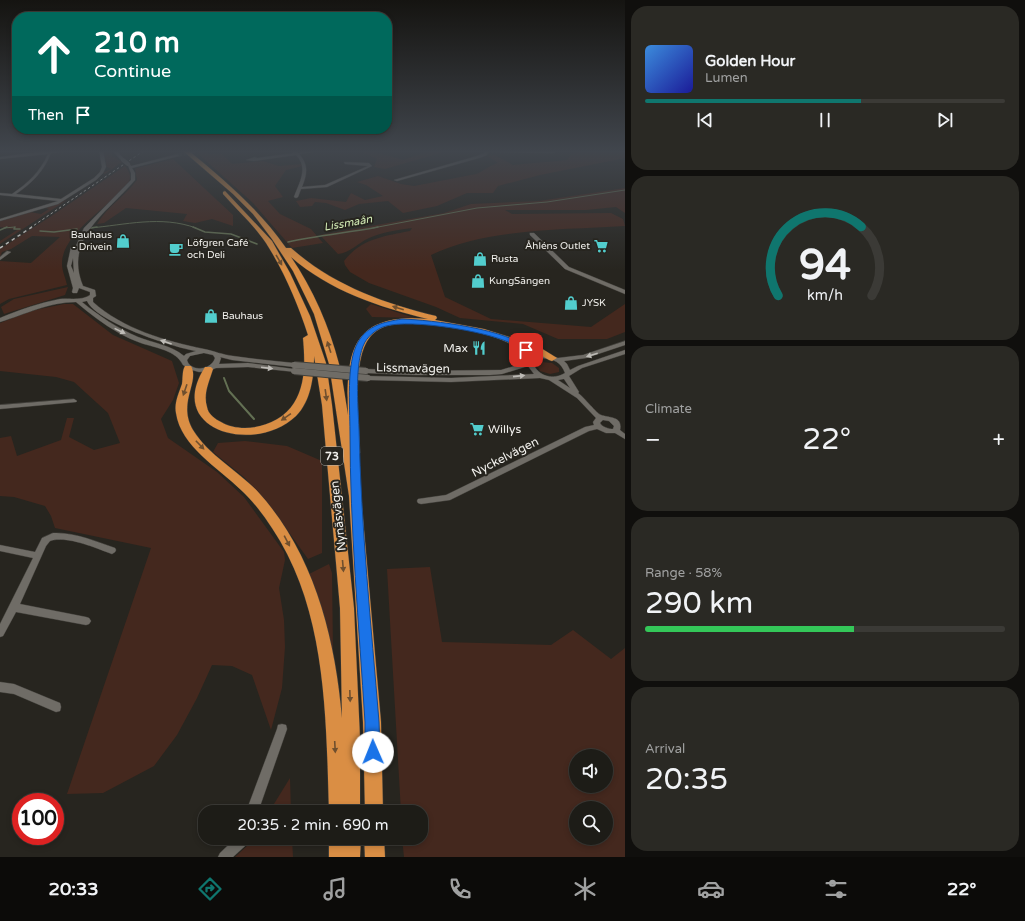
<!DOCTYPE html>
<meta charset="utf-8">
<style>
body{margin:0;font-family:"Varela Round",sans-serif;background:#2a2924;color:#f1f3f6;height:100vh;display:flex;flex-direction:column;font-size:15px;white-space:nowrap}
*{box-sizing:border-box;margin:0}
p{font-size:13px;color:#a0a1a1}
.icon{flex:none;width:22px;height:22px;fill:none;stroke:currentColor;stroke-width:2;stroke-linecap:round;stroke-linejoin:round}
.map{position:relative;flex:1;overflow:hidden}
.side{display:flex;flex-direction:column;gap:6px;padding:6px;background:#100f0d;width:400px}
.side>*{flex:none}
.guide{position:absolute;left:12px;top:12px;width:380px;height:122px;border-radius:16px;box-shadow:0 2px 6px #0003,0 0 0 1px #3b3a36;background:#00695c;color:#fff;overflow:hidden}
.fabs{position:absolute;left:569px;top:749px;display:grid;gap:8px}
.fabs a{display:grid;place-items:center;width:44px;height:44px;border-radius:50%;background:#1d1c17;box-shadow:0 2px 6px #0003,0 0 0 1px #3b3a36;font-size:20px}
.speed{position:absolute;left:12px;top:793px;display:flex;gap:8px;font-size:20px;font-weight:700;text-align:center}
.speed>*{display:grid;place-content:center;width:52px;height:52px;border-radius:50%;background:#1d1c17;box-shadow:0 2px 6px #0003,0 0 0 1px #3b3a36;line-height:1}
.speed .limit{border:6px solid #d22;background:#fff;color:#111}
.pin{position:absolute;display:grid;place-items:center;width:34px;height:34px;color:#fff;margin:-17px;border-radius:8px;box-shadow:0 2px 6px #0006}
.me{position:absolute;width:44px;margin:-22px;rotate:359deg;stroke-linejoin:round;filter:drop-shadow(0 0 3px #0008)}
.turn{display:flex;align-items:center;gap:14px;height:84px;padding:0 16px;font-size:18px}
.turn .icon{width:52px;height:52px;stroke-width:2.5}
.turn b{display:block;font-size:28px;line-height:34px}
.then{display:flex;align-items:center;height:38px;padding:0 16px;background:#0003;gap:8px;font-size:15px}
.big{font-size:30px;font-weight:600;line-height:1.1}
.side .widget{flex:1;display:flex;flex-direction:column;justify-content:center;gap:6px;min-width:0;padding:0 14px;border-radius:16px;background:#2a2924}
.side .dial{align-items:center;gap:0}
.dial svg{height:104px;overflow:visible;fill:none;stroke:#3b3a36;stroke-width:7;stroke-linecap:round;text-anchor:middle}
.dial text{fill:#f1f3f6;stroke:none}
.song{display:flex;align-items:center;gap:12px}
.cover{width:48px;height:48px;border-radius:6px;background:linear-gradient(135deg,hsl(210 70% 55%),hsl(240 70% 35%))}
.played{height:4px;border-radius:2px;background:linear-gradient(90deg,#0f766e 60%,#3b3a36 60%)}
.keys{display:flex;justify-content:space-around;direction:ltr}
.heat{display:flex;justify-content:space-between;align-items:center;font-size:22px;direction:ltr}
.charge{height:6px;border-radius:3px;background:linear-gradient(90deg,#34c759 58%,#3b3a36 0)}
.trip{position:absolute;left:198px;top:805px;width:230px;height:40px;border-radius:16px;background:#1d1c17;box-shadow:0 2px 6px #0003,0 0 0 1px #3b3a36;font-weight:600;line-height:40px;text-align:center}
.tabs{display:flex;height:64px;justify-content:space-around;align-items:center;background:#0c0b09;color:#a0a1a1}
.tabs .icon{width:28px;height:28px}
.tabs .on{color:#0f766e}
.tabs b{font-size:18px;color:#f1f3f6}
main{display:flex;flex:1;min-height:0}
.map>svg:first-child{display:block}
.green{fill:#44281e;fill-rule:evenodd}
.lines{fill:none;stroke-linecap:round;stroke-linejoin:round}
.stream-far2{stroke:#637053;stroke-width:1}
.stream-far1{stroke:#637053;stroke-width:1.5}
.stream{stroke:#637053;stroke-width:2}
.minor-tunnel{stroke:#45443e;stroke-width:4;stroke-dasharray:4 2;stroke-linecap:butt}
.minor-casing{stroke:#42403b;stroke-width:1}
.highway-casing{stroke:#42403b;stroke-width:1}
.minor{fill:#6f6c66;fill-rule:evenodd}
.highway{fill:#da8e44;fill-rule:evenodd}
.rail-far1{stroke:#d1d0cb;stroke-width:1;stroke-dasharray:2.5 2.5;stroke-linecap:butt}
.rail{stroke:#d1d0cb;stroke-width:1.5;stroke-dasharray:3.5 3.5;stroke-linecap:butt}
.minor-bridge-far1-casing{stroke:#42403b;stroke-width:4.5;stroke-linecap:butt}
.minor-bridge-casing{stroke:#42403b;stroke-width:8;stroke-linecap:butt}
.minor-bridge-far1{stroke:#6f6c66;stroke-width:4}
.minor-bridge{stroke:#6f6c66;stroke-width:6}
.oneway{fill:#6f4f2e}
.oneway2{fill:#bebcb7}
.route{fill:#1a73e8;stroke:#114b97}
.labels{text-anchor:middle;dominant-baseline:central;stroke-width:4;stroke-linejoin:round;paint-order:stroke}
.far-poi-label{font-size:10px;fill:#f2f1ed;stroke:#27251f;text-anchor:start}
.far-water-label{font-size:11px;font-style:italic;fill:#d2ebb5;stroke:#27251f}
.shield{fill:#27251f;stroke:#b5b4af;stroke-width:1}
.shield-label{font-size:11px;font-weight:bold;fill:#f2f1ed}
.poi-label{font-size:12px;fill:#f2f1ed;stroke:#27251f;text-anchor:end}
.street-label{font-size:12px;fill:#f2f1ed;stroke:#27251f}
</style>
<main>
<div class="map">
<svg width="625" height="857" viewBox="0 0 625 857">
<rect width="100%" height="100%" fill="#27251f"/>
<g class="green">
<path d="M103 150 111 151 112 156 122 162 105 174 103 173 111 169 107 167Z"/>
<path d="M194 150H202L210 154H222L232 164 263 161 279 166 302 164 303 166 286 170 275 186 283 197 268 201 280 214 311 229 323 243 292 248 253 203Z"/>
<path d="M358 150H369L403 160 429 151 427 150H451L385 169 374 167 377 159Z"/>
<path d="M574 150H625V158L540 175 498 186 493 193H467L437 206 403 213 388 201 359 204 345 210 326 203 315 202 312 206 300 207 296 201 311 198 346 202 351 193 365 200 383 196 366 185 357 182 378 176 401 184 414 186 476 174C484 171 490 165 498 163L488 156 495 155 513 165 567 160Z"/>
<path d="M173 159 233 215V226L212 219 195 223 183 221 187 214 126 208 104 223 97 224C107 207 125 196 137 180L135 169 137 168Z"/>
<path d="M125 166C130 173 132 176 128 184 110 206 61 234 62 264 62 271 66 279 67 285L9 299 0 304V261L31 263 60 237 32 236 11 249 2 252 0 257V249L50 217Z"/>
<path d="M625 188V213L616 207 586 210H505L512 214 611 213 623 219 625 226C563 230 487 228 431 255L445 297 491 319 591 327 625 304V332L607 339H558L523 324 460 318 436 307 369 283 350 272 345 265 344 261C361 239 384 236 410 231L412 228C398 230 382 232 369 238 358 243 350 253 338 254L320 235 444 213 471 204 539 201Z"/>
<path d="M67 200 0 244V241L17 230 0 227V221L30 212 41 214 49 209 45 208Z"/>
<path d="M68 287 65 295 4 314 1 307 14 299Z"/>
<path d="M64 304H73L113 335 172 361 179 383 173 400 161 419 168 438 217 472 244 497 284 552 285 560 279 588 284 620 285 647 282 688 271 730 252 675 232 666 212 665 197 698 177 735 154 766 103 793 67 794 151 548 55 528 51 516 45 506 14 497 0 496V438L11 436 17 456 61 440 67 418H74L69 437 94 450 120 443 108 413 74 382 56 377 0 371V323L30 311Z"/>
<path d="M371 304 415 318 372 317 366 309Z"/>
<path d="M541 362 552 363 559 368V372L550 374 540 371 537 365Z"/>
<path d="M245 441 287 446 322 461V553L308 559 273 510 245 478 213 452 218 443Z"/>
<path d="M329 564 332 573 333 652 309 574Z"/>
<path d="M430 567 442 642 551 645 573 630 611 659 625 648V857H404L402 838H421V812H401L387 569ZM576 756H606V786H576ZM576 808H606V838H576Z"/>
<path d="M290 778 291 812H269Z"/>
<path d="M252 838H292L293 857H235L247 846Z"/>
</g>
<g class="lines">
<g class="stream-far2">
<path d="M4 228 15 227 14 228"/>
<path d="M90 228C125 225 161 215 196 228"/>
<path d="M373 228 477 208 547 202 625 190"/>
</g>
<g class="stream-far1">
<path d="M15 227 14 229H20"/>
<path d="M193 227 205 232 231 234 257 244"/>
<path d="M90 228 97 227"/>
<path d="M0 230 7 227"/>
<path d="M40 231 54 232 77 229"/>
<path d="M288 242C318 235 348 233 378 227"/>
</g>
<path class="stream" d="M224 378 229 391 254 419"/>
<path class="minor-tunnel" d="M178 155 192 152"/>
<defs>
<g id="minor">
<path d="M69 150H84L51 153C44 171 32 183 16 194L61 199 94 178 100 172 102 167 99 150H103L106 167 103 173 96 180 58 204 0 221V219L58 201 0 195V193L12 194C28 183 40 172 48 154L0 159V157L30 153Z"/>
<path d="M112 150H116L124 159V161H122Z"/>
<path d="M197 150H203L192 153 190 152Z"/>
<path d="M294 150 298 153 327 150 299 154C309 165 307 174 302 187L325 185 368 166 345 164 344 162 369 163 372 166 327 187 301 189 298 197 296 198 294 197C299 183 309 168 296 155L254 161 246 160 255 157 257 158 294 153 292 151Z"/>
<path d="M485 150 553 151 555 152 553 153 488 152 487 155 479 158 397 181 394 180 477 156 484 153Z"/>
<path d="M178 154 179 156 132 168 135 173V180C108 212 63 238 83 286L95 290 96 296 93 298V302C123 329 165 341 204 349 214 351 223 355 233 356 253 359 274 361 294 363L297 365 294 367 232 360 220 357 221 358 219 364 248 363 294 369 297 371 296 372 248 367 216 368 209 371 199 372 192 370 183 365C176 350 156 348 141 343 133 340 126 337 119 333 103 324 89 313 76 302 49 302 26 314 0 322V318C19 310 39 303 60 299 70 298 81 301 90 295V292L79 288 78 285 79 288 77 293H73L72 292 73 288 67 266 71 247 73 246 75 248 84 228 131 180V173L127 163H129L131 166ZM73 258 74 273 71 266ZM87 301C96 322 172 347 196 351L186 354 184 356C171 345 153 343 138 337 117 328 99 316 82 302ZM204 353 213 355 215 358C211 371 190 372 187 360L190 356Z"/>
<path d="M530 233H534L569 267 625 290V294L565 269 530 235Z"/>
<path d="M7 251 11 252 0 260V257Z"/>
<path d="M625 341V345L586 358 564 361 567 364 570 370 578 366 625 350V354L582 368 569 376 579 392 578 393C585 398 596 413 601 415 609 418 623 416 620 430L625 434V439L615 433H606L597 429 589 431 450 500 421 504 418 503 417 501 418 499 446 495 585 427 594 425 593 422 596 418 577 398 549 380 540 378 451 382 368 380 365 378 368 376 451 378 534 374 528 366 502 374 490 375H414L366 373 363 371 366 369 414 371 501 370 528 362 531 358 537 355H547L558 358 583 355ZM542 358C554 359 561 362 565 373 554 380 538 377 533 363L535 361ZM564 379 570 388 558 380ZM603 420 609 421 614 426 613 429C609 429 602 427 600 423Z"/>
<path d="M74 399 77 401 76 402 0 409V405Z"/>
<path d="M53 533C74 532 95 541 115 548L116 550 115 552 112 554C96 548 66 535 50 541L46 546 20 604 86 617 89 618 91 621 89 624 86 625 16 612 3 636 0 637V624L33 558 0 551V545L35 552 42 538Z"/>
<path d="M0 682 14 684 60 703 61 707 60 711 56 712 14 694 0 692Z"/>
<path d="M282 724 286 725 287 729 258 812H246L277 729 278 725Z"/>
<path d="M236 838H248L245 846 233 857H218L220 853Z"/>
</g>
<g id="highway">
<path d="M182 150H188C224 180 259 209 286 248H291C333 285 382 303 436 316L437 318 435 320 484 329 516 339 517 337H523L557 358 552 361 549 360 527 347 536 361 531 364 528 363C523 355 520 350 512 345 488 330 418 319 391 325 383 326 375 331 370 337 351 360 359 424 360 453L355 457 361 496 381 722 383 812H365L363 722 349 496 329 364 314 314 293 271 272 239 253 214 233 194ZM291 257C330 291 379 307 428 319 352 313 346 350 348 415 345 398 343 380 339 364 329 326 313 289 291 257Z"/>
<path d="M225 191 272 241 290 273 310 316 326 363 332 405 354 608 360 738V812H329C326 717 327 610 272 528 263 514 253 501 241 490 219 468 181 447 176 413 174 403 179 393 182 384 183 378 182 371 185 366H191C200 382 177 403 193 430 209 456 239 471 259 493 314 554 335 637 342 718L340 608 322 405 314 356C314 376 311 401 296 416 255 455 164 431 205 367H211L213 369C209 382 203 394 207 407 208 414 215 419 221 422 243 435 280 426 294 403 306 384 305 360 303 338L308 335C298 304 284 271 266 243 254 225 237 210 223 194V192Z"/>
<path d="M329 838H361L360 857H329Z"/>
<path d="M364 838H384L385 857H365Z"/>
</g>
</defs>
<use href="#minor" class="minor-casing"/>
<use href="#highway" class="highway-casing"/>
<use href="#minor" class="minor"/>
<use href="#highway" class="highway"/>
<path class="rail-far1" d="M30 228 145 150"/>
<path class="rail" d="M0 248 32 227"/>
<defs>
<path id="minor-bridge-far1" d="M123 160 128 164"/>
<g id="minor-bridge">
<path d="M294 365 366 371"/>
<path d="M294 371 368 378"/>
</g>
</defs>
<use href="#minor-bridge-far1" class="minor-bridge-far1-casing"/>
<use href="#minor-bridge" class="minor-bridge-casing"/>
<use href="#minor-bridge-far1" class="minor-bridge-far1"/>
<use href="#minor-bridge" class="minor-bridge"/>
</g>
<defs><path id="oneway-solid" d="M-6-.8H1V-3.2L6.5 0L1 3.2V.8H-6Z"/></defs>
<g class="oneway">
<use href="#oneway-solid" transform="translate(279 260) rotate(60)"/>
<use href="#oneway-solid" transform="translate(398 308) rotate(-163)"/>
<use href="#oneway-solid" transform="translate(329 347) rotate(-108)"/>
<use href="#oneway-solid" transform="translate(185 390) rotate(109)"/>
<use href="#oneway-solid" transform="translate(326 395) rotate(82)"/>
<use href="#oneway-solid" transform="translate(286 417) rotate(145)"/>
<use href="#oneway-solid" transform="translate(200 445) rotate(46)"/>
<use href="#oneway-solid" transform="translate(287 541) rotate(62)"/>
<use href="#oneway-solid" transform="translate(343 566) rotate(85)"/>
<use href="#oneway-solid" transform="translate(350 696) rotate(88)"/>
<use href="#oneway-solid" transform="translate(335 747) rotate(87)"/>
</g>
<g class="oneway2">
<use href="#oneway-solid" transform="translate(120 331) rotate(26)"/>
<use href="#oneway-solid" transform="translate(166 342) rotate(-161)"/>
<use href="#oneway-solid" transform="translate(592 355) rotate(163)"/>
<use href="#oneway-solid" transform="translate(267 368) rotate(7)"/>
<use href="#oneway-solid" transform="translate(519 376) rotate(-6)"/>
</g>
<linearGradient id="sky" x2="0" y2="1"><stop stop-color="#151411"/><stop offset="0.56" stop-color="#41464d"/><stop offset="1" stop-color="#41464d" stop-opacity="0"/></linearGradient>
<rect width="625" height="270" fill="url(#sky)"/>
<path class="route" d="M402 319C431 320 510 329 530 350L523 352C518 349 513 345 508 342 484 331 411 319 386 326 378 328 369 335 365 342 354 362 358 406 359 429 361 527 371 624 379 722L380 752 378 757 373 759 368 757 365 752V722C359 625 350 528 350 431 350 407 346 363 358 342 368 325 384 322 402 319Z"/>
<defs>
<symbol id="shop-bare" viewBox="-9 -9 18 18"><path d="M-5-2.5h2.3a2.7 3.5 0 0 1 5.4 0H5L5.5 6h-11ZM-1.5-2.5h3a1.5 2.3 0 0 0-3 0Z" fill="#52cdcd" stroke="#27251f" stroke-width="2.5" paint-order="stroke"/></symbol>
<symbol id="supermarket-bare" viewBox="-9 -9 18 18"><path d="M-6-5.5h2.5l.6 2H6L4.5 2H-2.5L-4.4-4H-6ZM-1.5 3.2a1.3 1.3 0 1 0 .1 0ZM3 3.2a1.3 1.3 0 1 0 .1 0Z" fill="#52cdcd" stroke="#27251f" stroke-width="2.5" paint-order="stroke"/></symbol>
<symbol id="cafe-bare" viewBox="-9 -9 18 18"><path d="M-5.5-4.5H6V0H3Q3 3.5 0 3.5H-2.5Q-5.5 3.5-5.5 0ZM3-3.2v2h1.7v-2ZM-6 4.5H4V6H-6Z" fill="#52cdcd" stroke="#27251f" stroke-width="2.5" paint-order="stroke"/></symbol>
<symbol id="restaurant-bare" viewBox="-9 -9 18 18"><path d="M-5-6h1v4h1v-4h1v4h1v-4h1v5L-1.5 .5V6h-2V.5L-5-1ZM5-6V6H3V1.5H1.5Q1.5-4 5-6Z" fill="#52cdcd" stroke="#27251f" stroke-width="2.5" paint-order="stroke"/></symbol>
</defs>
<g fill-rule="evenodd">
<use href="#shop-bare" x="113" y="231" width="20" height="20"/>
<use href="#supermarket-bare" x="591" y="236" width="20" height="20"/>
<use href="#cafe-bare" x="166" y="239" width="20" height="20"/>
<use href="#shop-bare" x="470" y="249" width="20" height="20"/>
<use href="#shop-bare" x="468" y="271" width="20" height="20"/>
<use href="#shop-bare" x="561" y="293" width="20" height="20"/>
<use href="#shop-bare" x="201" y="306" width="20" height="20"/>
<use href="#restaurant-bare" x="469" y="338" width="20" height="20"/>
<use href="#supermarket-bare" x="467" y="419" width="20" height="20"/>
</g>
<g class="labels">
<g class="far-poi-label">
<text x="112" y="235" text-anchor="end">Bauhaus<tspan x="112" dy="12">- Drivein</tspan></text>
<text x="187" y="243">Löfgren Café<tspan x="187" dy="12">och Deli</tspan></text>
<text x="590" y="246" text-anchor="end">Åhléns Outlet</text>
<text x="491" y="259">Rusta</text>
<text x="489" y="281">KungSängen</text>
<text x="582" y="303">JYSK</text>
<text x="222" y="316">Bauhaus</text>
</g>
<g class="far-water-label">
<text transform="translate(348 223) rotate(-10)">Lissmaån</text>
</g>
<rect class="shield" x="321" y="447" width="22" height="18" rx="3"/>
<g class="shield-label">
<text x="332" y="456">73</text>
</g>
<g class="poi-label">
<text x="468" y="348">Max</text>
<text x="488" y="429" text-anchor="start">Willys</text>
</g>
<g class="street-label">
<text transform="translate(413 368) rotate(1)">Lissmavägen</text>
<text transform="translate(505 457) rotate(-27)">Nyckelvägen</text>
<text transform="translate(338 516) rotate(-96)">Nynäsvägen</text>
</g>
</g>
</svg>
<div class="fabs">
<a><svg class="icon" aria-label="sound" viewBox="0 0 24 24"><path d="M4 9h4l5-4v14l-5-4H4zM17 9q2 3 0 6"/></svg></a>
<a><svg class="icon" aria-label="search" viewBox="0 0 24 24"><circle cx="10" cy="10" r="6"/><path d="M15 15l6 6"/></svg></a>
</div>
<div class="speed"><div class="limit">100</div></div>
<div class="pin" style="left:526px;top:350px;background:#d93025"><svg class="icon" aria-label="arrive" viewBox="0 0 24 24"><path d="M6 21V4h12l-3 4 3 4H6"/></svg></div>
<svg class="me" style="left:373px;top:752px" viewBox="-20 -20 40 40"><circle r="19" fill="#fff"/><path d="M0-13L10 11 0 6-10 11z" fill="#1a73e8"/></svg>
<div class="trip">20:35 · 2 min · 690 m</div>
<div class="guide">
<div class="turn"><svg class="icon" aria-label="ahead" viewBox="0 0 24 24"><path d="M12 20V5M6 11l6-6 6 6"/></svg><div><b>210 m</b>Continue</div></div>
<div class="then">Then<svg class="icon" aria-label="arrive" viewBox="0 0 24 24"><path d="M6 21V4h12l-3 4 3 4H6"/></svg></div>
</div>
</div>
<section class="side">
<div class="widget">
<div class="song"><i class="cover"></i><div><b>Golden Hour</b><p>Lumen</p></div></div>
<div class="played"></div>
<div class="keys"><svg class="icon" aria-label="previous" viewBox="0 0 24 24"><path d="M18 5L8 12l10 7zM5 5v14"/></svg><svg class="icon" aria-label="pause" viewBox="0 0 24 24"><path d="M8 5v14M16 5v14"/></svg><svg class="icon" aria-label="next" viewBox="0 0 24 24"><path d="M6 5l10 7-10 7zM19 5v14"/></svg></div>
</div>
<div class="widget dial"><svg viewBox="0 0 100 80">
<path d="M14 69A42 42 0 1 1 86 69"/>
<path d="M14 69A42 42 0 0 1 78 16" stroke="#0f766e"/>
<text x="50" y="56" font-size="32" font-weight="700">94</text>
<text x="50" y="72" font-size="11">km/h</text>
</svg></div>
<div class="widget"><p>Climate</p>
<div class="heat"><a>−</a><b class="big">22°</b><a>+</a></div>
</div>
<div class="widget"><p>Range · 58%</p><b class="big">290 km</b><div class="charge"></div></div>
<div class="widget"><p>Arrival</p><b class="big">20:35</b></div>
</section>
</main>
<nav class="tabs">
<b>20:33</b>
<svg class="icon on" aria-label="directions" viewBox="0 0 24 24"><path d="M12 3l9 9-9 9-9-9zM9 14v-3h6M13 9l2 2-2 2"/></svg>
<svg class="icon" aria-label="music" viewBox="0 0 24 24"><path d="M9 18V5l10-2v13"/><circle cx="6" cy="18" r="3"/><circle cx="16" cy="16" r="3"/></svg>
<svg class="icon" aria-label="phone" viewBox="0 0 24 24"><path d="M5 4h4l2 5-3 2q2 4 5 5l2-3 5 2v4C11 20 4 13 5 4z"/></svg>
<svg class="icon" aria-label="climate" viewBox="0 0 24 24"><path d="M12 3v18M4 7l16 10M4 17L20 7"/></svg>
<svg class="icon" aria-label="car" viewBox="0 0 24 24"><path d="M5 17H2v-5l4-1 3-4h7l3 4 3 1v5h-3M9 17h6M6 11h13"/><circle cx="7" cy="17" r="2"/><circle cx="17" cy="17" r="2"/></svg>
<svg class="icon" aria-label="filters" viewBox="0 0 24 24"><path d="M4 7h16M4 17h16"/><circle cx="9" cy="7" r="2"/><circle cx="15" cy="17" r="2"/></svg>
<b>22°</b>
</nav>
